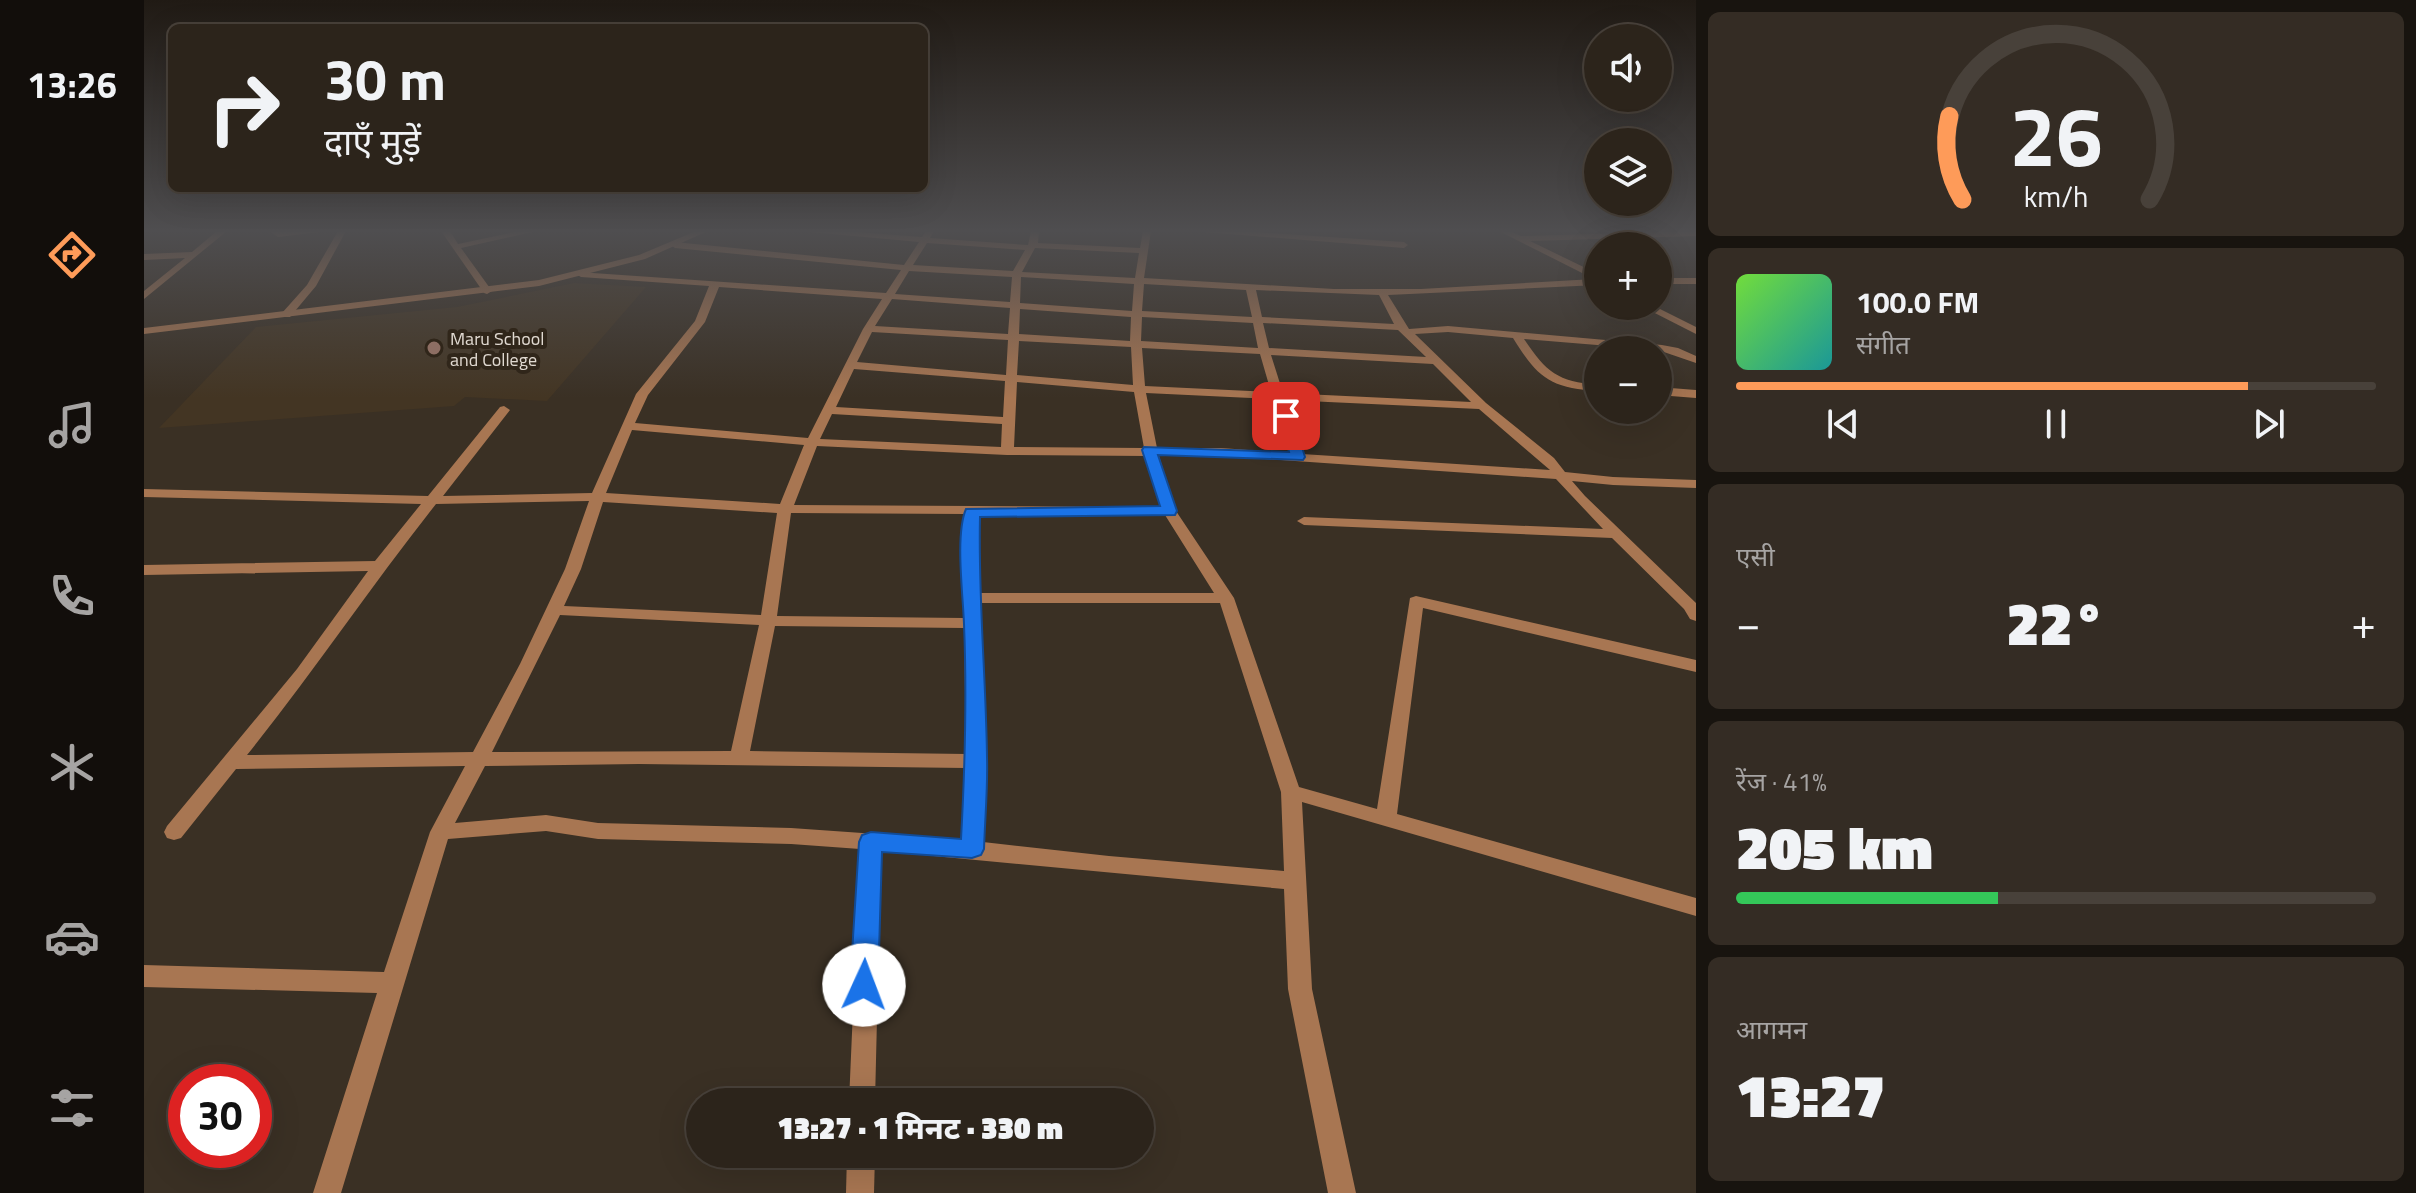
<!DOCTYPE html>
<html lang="hi">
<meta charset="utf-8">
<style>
body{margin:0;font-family:"Titillium Web","Noto Sans Devanagari",sans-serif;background:#342c24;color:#f1f3f6;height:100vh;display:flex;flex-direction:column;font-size:30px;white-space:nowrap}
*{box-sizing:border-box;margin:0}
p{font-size:26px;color:#a6a4a3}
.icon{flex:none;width:44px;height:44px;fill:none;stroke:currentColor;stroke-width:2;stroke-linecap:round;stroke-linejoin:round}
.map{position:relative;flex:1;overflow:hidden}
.drawer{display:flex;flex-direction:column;gap:12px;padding:12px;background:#18140f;width:720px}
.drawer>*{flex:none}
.top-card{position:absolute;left:24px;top:24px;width:760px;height:168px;border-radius:12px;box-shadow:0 8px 32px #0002,0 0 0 2px #48413a;background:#2c241b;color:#f1f3f6;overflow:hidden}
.controls{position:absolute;left:1440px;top:24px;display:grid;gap:16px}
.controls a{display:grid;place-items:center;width:88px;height:88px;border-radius:50%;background:#2c241b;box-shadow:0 8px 32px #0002,0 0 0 2px #48413a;font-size:40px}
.speed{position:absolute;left:24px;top:1064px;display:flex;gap:16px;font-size:40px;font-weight:700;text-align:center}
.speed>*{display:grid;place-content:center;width:104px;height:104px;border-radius:50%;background:#2c241b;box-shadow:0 8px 32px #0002,0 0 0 2px #48413a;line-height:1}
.speed .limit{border:12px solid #d22;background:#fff;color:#111}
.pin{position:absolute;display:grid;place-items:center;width:68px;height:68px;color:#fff;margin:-34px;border-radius:16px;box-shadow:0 4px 12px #0006}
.me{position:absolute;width:88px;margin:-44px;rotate:2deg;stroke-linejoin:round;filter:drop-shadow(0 0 6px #0008)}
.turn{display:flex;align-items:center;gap:28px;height:168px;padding:0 24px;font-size:36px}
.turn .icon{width:104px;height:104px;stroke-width:2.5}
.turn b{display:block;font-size:56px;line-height:68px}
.big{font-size:60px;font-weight:800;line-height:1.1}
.drawer .tile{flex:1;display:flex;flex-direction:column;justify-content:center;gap:12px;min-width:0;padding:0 28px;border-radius:12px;background:#342c24}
.drawer .dial{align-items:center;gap:0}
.dial svg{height:208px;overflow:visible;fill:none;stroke:#48413a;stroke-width:7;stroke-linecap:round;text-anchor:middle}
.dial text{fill:#f1f3f6;stroke:none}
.song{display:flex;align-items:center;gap:24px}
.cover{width:96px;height:96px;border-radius:12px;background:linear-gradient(135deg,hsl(100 70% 55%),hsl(180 70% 35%))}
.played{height:8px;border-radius:4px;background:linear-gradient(90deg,#fe9b59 80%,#48413a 80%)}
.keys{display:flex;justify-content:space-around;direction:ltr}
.heat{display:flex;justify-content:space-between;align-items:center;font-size:44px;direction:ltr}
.charge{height:12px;border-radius:6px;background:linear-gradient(90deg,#34c759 41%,#48413a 0)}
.trip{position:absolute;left:542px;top:1088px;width:468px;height:80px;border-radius:40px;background:#2c241b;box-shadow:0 8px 32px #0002,0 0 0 2px #48413a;font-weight:800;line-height:80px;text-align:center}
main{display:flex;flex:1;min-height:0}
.tabs{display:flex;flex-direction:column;width:144px;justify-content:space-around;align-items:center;background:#120e0b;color:#a6a4a3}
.tabs .icon{width:56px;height:56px}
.tabs .selected{color:#fe9b59}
.tabs b{font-size:36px;color:#f1f3f6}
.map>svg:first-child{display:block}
.built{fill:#433523}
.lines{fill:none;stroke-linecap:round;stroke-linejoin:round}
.minor{fill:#a87652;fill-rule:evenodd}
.tertiary{fill:#a87652;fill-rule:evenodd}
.route{fill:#1a73e8;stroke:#114b97;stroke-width:2}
.education-dot{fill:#8d6e63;stroke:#30261a;stroke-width:3}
.labels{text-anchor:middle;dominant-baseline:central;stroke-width:8;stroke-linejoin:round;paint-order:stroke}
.far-poi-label{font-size:18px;fill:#e0d9d1;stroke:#30261a;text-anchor:start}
</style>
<main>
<nav class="tabs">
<b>13:26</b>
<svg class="icon selected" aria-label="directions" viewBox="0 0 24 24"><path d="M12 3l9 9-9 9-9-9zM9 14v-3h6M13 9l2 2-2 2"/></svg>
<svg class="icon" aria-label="music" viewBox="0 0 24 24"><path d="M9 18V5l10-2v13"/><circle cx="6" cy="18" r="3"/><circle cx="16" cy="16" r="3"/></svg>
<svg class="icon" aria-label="phone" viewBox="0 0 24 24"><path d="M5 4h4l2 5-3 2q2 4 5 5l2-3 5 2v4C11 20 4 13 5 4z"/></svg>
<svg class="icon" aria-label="climate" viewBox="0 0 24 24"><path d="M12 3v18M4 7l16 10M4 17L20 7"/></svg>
<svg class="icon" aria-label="car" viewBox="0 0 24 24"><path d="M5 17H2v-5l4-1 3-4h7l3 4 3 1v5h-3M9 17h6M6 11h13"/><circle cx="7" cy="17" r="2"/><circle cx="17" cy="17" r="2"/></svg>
<svg class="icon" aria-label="filters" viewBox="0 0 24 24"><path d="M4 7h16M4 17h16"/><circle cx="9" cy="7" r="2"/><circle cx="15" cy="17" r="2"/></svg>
</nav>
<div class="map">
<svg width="1552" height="1193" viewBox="0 0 1552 1193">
<rect width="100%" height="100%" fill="#3a3024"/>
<path class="built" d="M430 283 502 287 403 401 321 397 310 406 15 428 112 327 313 307Z"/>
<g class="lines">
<g class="minor">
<path d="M73 231H83L0 299V291L41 258 0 260V254L48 252Z"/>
<path d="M125 231H184L134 237Z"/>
<path d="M194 231H202L172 286 146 317H138V313L163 285Z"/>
<path d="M297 231H306L314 244 375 231H393L317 248 348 291 343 294 340 293Z"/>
<path d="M655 231H699L778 237 782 231H790L786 238 884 245 887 231H895L894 243 996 248 999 231H1007L1000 278 1190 289H1277L1450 279 1355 231H1366L1377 236 1552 231V236L1386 241 1454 274V285L1244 295 1265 329 1304 326 1518 345 1534 348 1552 356V363L1514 350 1380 339C1403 373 1413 381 1454 385V391C1406 388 1394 378 1369 338L1304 332 1271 334 1342 403 1410 458 1421 472 1469 477 1552 480V488L1469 485 1428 481 1441 496 1552 603V621L1546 619 1540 609 1468 538 1160 525 1153 521 1160 517 1459 529 1412 479 1077 456H1015L1032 511 1090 598 1155 787 1233 809 1266 598 1272 596 1552 660V672L1279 608 1253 814 1552 898V916L1158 802 1168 989 1212 1193H1184L1144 989 1140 889 737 851 731 1102H705L716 849 647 844 454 839 402 831 304 839 197 1193H169L233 993 0 987V965L240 972 286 832 321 766 92 769 37 838 30 840 23 838 20 832 23 826 153 669 224 571 0 575V565L231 561 277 504 0 497V489L284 496 356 407 360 406 366 410 299 496 448 493 492 394 551 321 565 286 437 277 432 274 434 272 742 293 757 270 531 248 527 245 531 242 760 265 775 242ZM783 243 881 250 869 271 769 265ZM891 248 995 253 991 278 878 272ZM765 271 868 277 866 302 751 294ZM877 277 990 284 988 311 876 303ZM1000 284 1102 290 1108 317 998 311ZM575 287 738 299 719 329 664 438 491 423 504 395 561 322ZM1112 290 1235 295 1250 324 1118 317ZM748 299 866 308 864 334 731 326ZM876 309 987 317 986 341 875 334ZM998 317 1109 323 1114 348 997 341ZM1119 323 1254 330 1282 357 1125 348ZM728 332 864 340 862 375 713 362ZM875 341 987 347 989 385 873 375ZM998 348 1116 354 1127 392 1001 386ZM1127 355 1289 364 1327 402 1139 393ZM710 369 861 381 859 417 692 407ZM873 382 990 392 1000 448 870 447ZM1002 393 1129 399 1145 453 1077 448H1013ZM1141 400 1335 409 1406 470 1158 454ZM688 414 858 424 857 447 676 439ZM488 430 660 445 636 504 462 493ZM673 446 863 455 1002 456 1017 507 650 505ZM445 501 421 569 376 664 329 752 103 755C169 673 227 586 292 504ZM459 502 633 513 617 615 420 606 437 569ZM647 513 821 514 820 618 633 616ZM835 514 1021 515 1070 593H836ZM836 603H1076L1137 792 1140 871 965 856 839 842 842 769ZM416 615 615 625 587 751 348 752ZM631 626 820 628 822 754 606 751ZM495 764 822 768 818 840 647 828 454 823 402 815 311 823 341 766Z"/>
<path d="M1047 231H1095L1260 242 1264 245 1260 248Z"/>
<rect x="1514" y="278" width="38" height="6"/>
<path d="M1497 306H1510L1552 327V334Z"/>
<path d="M1514 387 1552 390V398L1514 395Z"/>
<path d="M703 1154H731L730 1193H702Z"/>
</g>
<path class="tertiary" d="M552 231H564L501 259 395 286 0 334V328L395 280 495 255Z"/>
</g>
<linearGradient id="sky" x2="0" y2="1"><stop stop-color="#201a14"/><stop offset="0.58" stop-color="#4f4e50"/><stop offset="1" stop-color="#4f4e50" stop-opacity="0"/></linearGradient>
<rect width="1552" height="398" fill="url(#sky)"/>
<path class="route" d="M1142 412 1149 416 1161 457 1159 460 1014 455 1033 511 1031 515 836 517C834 597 842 676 843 757 844 787 841 818 840 849L837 855 828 858 738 852 734 985 730 993 720 997 710 993 706 985 715 842 718 835 727 832 817 839C821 767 823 696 820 624 819 595 811 534 822 509L1016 506 998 450 1000 447 1145 452 1135 416Z"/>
<circle class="education-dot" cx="290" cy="348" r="8"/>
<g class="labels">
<g class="far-poi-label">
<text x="306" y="338">Maru School<tspan x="306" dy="21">and College</tspan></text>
</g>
</g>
</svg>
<div class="controls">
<a><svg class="icon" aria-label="sound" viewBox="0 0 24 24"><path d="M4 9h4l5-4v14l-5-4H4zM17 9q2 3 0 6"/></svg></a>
<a><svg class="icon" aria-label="layers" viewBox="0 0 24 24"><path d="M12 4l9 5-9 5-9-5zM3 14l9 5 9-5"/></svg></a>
<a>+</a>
<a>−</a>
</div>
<div class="speed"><div class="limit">30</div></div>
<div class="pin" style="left:1142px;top:416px;background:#d93025"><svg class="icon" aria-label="arrive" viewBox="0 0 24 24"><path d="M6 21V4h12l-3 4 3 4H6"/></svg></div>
<svg class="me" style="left:720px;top:985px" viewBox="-20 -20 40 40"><circle r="19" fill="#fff"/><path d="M0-13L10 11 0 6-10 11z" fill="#1a73e8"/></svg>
<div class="trip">13:27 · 1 मिनट · 330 m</div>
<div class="top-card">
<div class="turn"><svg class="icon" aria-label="right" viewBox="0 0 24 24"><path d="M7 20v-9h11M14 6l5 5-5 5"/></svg><div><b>30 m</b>दाएँ मुड़ें</div></div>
</div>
</div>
<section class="drawer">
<div class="tile dial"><svg viewBox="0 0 100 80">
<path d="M14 69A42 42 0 1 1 86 69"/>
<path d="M14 69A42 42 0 0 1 9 37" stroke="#fe9b59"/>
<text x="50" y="56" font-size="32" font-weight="700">26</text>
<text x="50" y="72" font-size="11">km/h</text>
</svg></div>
<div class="tile">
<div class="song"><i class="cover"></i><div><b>100.0 FM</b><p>संगीत</p></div></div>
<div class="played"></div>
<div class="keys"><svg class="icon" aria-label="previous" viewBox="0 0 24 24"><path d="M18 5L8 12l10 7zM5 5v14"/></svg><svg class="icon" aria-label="pause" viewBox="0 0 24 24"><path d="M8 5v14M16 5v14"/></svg><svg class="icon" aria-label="next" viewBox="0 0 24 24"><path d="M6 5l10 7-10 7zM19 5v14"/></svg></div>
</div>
<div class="tile"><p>एसी</p>
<div class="heat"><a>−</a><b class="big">22°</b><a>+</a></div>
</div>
<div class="tile"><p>रेंज · 41%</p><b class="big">205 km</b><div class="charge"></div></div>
<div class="tile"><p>आगमन</p><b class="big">13:27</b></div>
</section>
</main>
